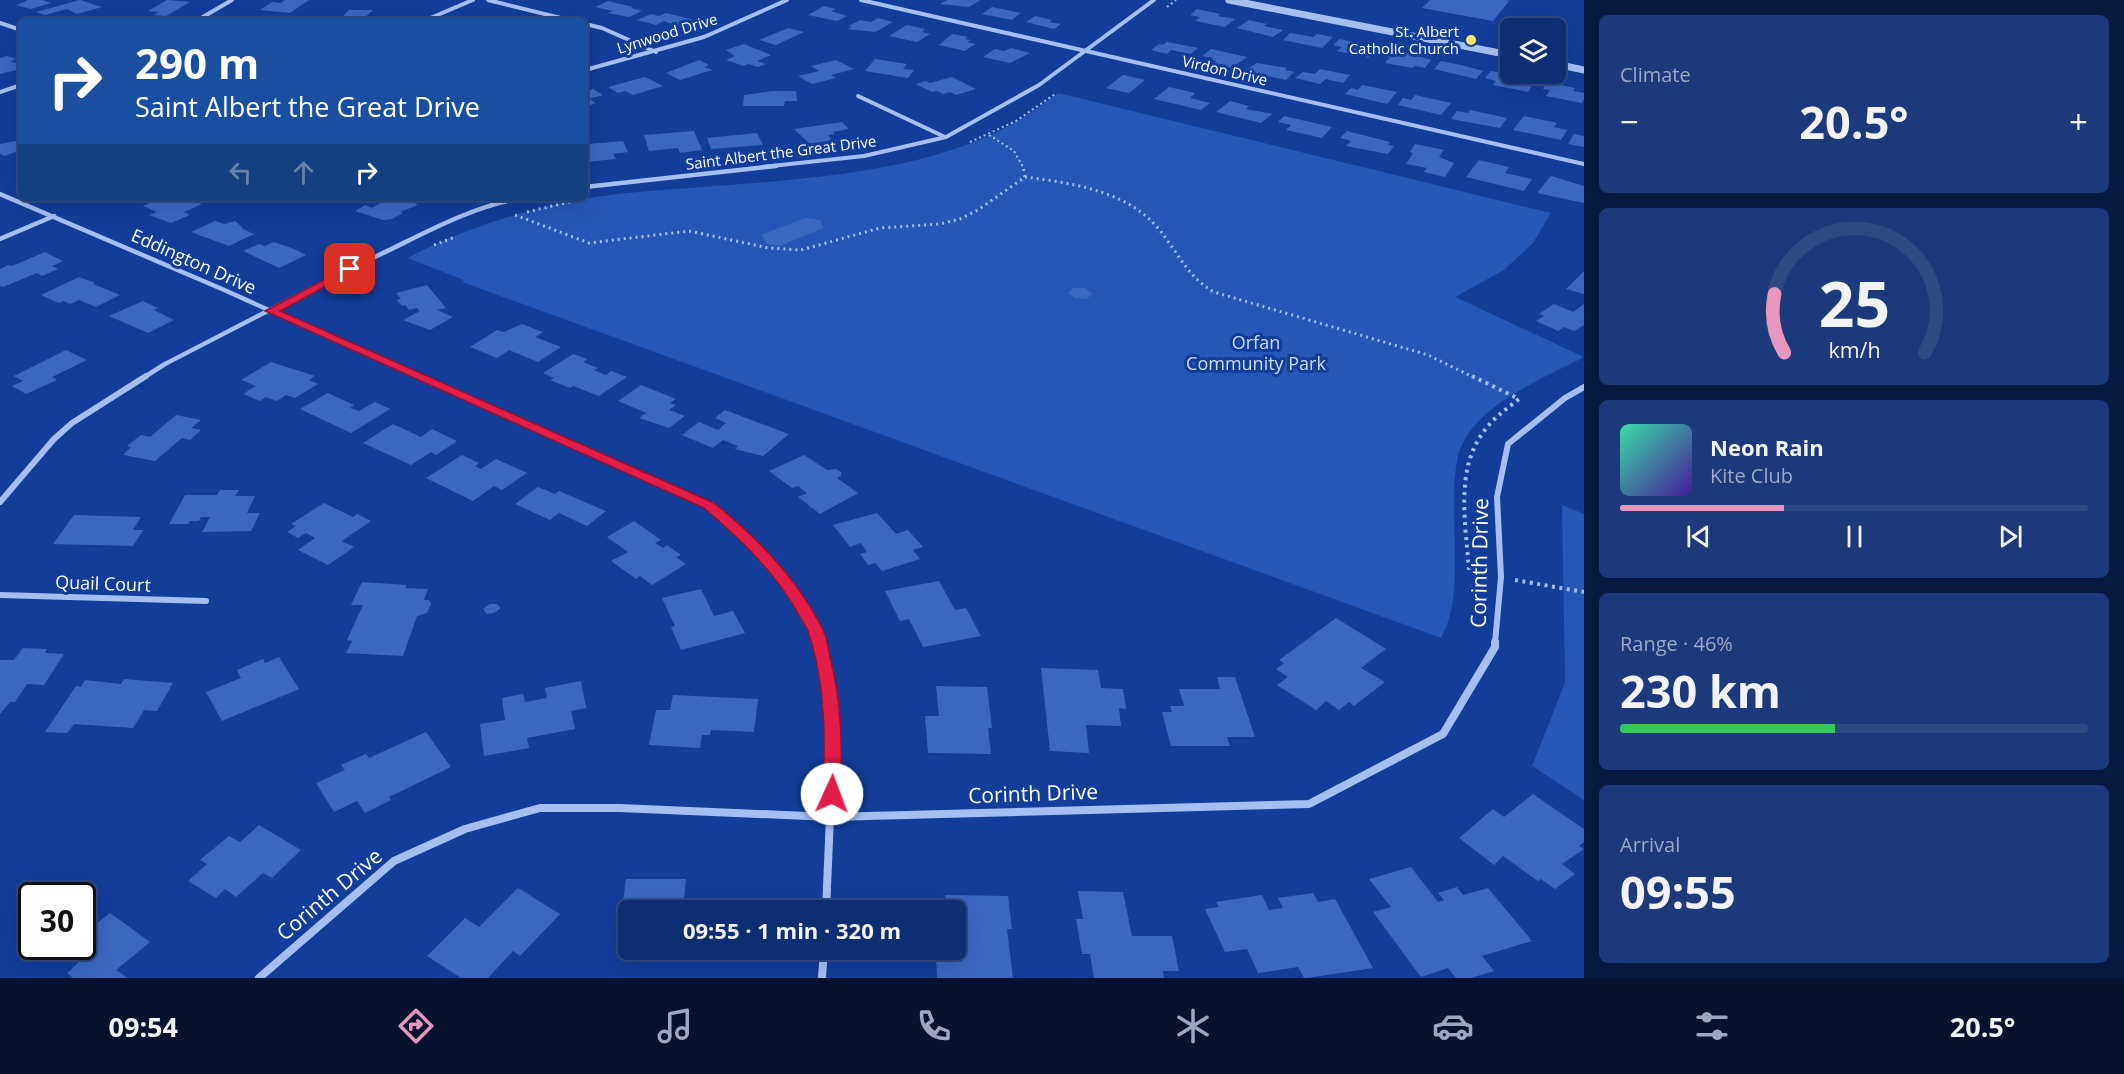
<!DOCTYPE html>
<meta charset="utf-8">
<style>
body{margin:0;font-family:"Open Sans",sans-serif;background:#1c3a7b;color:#f1f3f6;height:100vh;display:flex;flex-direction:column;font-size:22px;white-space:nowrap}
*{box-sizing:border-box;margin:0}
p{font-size:20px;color:#9ba8c4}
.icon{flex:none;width:33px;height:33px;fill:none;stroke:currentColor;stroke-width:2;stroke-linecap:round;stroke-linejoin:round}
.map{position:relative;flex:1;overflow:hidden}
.drawer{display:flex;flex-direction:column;gap:15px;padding:15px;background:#08193f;width:540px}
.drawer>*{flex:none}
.guide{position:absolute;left:18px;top:18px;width:570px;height:183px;border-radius:9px;box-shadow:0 6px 24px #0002,0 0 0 2px #2e4a85;background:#1a4fa0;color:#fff;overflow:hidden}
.buttons{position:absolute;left:1500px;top:18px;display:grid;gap:12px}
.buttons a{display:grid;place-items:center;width:66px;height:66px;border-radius:9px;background:#0e2e73;box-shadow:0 6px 24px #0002,0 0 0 2px #2e4a85;font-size:30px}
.speed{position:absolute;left:18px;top:882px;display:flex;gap:12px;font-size:30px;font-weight:700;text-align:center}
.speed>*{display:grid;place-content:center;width:78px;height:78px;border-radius:50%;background:#0e2e73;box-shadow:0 6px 24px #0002,0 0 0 2px #2e4a85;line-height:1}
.speed .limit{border:3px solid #111;border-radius:9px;background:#fff;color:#111}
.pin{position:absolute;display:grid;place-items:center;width:51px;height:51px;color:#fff;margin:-26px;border-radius:12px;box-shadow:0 3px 9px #0006}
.me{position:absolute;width:66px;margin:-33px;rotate:2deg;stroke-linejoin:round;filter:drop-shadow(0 0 4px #0008)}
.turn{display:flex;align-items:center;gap:21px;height:126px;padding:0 18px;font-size:27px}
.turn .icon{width:78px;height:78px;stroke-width:2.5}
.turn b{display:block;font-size:42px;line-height:51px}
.lanes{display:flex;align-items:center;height:57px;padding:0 18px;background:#0003;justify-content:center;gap:30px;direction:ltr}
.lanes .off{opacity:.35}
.big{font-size:45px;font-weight:700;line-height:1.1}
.drawer .tile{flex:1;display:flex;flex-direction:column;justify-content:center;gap:9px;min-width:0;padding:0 21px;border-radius:9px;background:#1c3a7b}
.drawer .dial{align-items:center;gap:0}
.dial svg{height:156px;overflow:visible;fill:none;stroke:#2e4a85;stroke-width:7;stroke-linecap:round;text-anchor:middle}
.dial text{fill:#f1f3f6;stroke:none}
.song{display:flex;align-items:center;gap:18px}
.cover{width:72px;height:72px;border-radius:9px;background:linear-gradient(135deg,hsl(160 70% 55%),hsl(260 70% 35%))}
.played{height:6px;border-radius:3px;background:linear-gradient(90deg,#e797bd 35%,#2e4a85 35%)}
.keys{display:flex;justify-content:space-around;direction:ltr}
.heat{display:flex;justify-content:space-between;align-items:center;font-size:33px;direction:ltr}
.charge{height:9px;border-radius:4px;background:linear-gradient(90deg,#34c759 46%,#2e4a85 0)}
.trip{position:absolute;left:618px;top:900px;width:348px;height:60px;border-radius:9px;background:#0e2e73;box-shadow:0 6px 24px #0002,0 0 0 2px #2e4a85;font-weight:700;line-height:60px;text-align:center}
.menu{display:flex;height:96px;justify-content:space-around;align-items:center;background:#06122e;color:#9ba8c4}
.menu .icon{width:42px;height:42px}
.menu .selected{color:#e797bd}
.menu b{font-size:27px;color:#f1f3f6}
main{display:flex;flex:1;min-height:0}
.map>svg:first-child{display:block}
.green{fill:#2656b7}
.building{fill:#3c67c1}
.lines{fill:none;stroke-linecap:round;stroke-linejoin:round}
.path-far2{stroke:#a6bff3;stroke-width:2;stroke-dasharray:2 3;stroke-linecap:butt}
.path-far1{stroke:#a6bff3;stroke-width:3;stroke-dasharray:2 4;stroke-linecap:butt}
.path{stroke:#a6bff3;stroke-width:4;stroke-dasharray:3 4.5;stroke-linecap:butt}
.minor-far3{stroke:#a6bff3;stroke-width:4}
.minor-far2{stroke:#a6bff3;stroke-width:4.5}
.minor-far1{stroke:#a6bff3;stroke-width:6}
.minor{stroke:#a6bff3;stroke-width:8}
.tertiary{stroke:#a6bff3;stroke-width:7}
.route{fill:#e11d48;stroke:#92132f;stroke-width:1.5}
.poi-dot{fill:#ffe668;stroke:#133d99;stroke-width:2}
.labels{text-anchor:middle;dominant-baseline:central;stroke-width:6;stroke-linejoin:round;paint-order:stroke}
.far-poi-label{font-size:15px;fill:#fff;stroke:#133d99;text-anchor:end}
.far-street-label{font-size:15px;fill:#fff;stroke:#133d99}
.street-label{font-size:18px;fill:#fff;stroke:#133d99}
.park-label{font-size:18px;fill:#ceddfd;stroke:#133d99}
.near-street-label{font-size:21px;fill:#fff;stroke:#133d99}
</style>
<main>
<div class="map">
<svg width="1584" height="978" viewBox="0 0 1584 978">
<rect width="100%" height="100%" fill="#133d99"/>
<g class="green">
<path d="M1058 93 1551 213 1533 243 1504 270 1455 297 1584 357C1543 379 1471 406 1458 456 1451 488 1455 525 1455 557 1455 584 1455 613 1441 638L462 282 464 280 407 258C472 225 546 202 618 194 738 181 893 184 1001 130 1022 120 1039 107 1058 93Z"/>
<path d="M1562 505 1584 514V800L1532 766 1565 683Z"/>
</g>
<g class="building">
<path d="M25 0H42L51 3 31 9 16 5 27 1Z"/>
<path d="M80 0 102 7 77 14 67 9 45 15 36 12Z"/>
<path d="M167 0H168L190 2 166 16 154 15 159 12 148 11Z"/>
<path d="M285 0H309L290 13 260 10 272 2 281 3Z"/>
<path d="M947 0H981L969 7 940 4Z"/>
<path d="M1430 0H1507L1509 1 1493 21 1422 8Z"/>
<path d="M608 1 633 7 631 8 642 11 629 17 608 13 613 11 595 7Z"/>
<path d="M824 6 836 9 831 11 847 16 837 21 808 15Z"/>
<path d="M992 7 1021 13 1012 20 982 14Z"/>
<path d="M1197 9 1220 14 1218 16 1235 19 1225 27 1195 21 1200 17 1190 15Z"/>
<path d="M349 10H373L361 21H339Z"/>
<path d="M666 13 694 20 679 27 664 21 656 25 637 20 651 14 659 16Z"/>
<path d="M1035 16 1052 20 1049 22 1061 24 1054 29 1026 22Z"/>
<path d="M878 18 893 22 875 32 848 29 852 27 849 26 860 20 871 22Z"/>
<path d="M1249 20 1267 24 1264 26 1283 30 1273 37 1237 28Z"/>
<path d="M907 25 925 29 922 32 930 34 917 42 889 36Z"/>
<path d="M788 28 804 32 776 45 759 40Z"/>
<path d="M1290 33 1313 37 1317 34 1333 37 1322 48 1283 40Z"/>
<path d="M952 34 968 37 965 39 971 40 967 42 975 44 965 51 939 45Z"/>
<path d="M1340 39 1365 45 1362 47 1376 51 1369 58 1337 51 1342 47 1333 45Z"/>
<path d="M1167 42 1198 48 1191 54 1171 50 1167 54 1151 50 1159 44 1163 45Z"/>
<path d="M744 44 771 55 757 61 766 64 758 67 748 64 744 66 726 60 735 56 726 50Z"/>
<path d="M1011 48 1030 53 1010 63 983 57 995 49 1004 51Z"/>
<path d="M1211 49 1247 57 1232 68 1213 64 1216 61 1211 60 1213 58 1202 56Z"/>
<path d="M1391 50 1411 54 1431 60 1425 68 1415 66 1412 68 1385 63 1390 57 1386 56Z"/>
<path d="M7 56 16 59 10 61 15 63 21 61V69L0 74V58Z"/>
<path d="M875 59 907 64 903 69 914 70 908 78 865 71Z"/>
<path d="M699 60 709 65 704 67 712 70 680 80 666 73Z"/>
<path d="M836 60 854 69 831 75 836 78 812 84 798 76 819 71 811 66Z"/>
<path d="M1441 61 1465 66 1483 71 1476 79 1434 69Z"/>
<path d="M1257 63 1287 68 1285 70 1294 72 1286 80 1244 71Z"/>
<path d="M1320 69 1350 75 1343 83 1326 79 1320 84 1295 78 1303 72 1315 74Z"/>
<path d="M1491 71 1519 76 1517 79 1534 83 1528 92 1493 85 1496 81 1485 78Z"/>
<path d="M1123 75 1145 80 1129 93 1106 88Z"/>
<path d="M645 77 663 86 633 95 625 91 618 93 608 87Z"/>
<path d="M952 77 976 89 956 95 950 92 943 94 937 91 932 92 916 84 926 81 930 83Z"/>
<path d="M1547 82 1575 88 1573 91 1584 93V99L1582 103 1546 96 1550 90 1543 89Z"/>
<path d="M1362 85 1397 92 1387 104 1345 94 1351 88 1358 90Z"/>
<path d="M1169 87 1195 93 1190 98 1210 103 1201 110 1154 99Z"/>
<path d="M593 89 603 95 589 99 596 103 585 107V92Z"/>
<path d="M774 91H796L797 101H785L784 106H743L744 95Z"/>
<path d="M1415 95 1451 103 1441 115 1398 105 1403 98 1411 100Z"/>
<path d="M1230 101 1249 106 1246 109 1272 114 1261 123 1216 112Z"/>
<path d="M1470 110 1507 118 1500 128 1451 119 1457 111 1468 113Z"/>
<path d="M1284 116 1332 127 1322 138 1286 130 1291 125 1278 122Z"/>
<path d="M1524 116 1557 123 1554 127 1567 130 1561 140 1513 130Z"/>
<path d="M842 122 849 129 832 132 835 134 828 135 832 140 810 144 794 129Z"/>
<path d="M694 131 702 150 680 153 678 148 649 151 644 135Z"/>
<path d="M1347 131 1390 142 1388 145 1394 146 1388 154 1346 146 1351 141 1340 138Z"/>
<path d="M757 133 763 145 711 149 707 138Z"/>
<path d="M1574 134 1584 136V147L1568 144Z"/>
<path d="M21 140V155L15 152 5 156 0 154V144Z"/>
<path d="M623 141 628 152 613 154 616 159 585 162V150L590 149 588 144Z"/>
<path d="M1415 144 1444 150 1439 157 1454 163 1445 177 1424 172 1427 168 1406 164 1413 153 1410 152Z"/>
<path d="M1479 160 1509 167 1505 173 1532 179 1524 191 1466 177Z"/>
<path d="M1551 176 1584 186V203L1537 193Z"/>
<path d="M162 198H187L202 204 184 212 190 215 171 223 149 215 157 212 143 206Z"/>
<path d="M376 198H416L422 200 415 204 418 205 400 212 403 213 392 219 383 220 355 211 365 205 372 208 384 201Z"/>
<path d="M805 218 820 220 823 228 780 246 767 244 761 235Z"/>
<path d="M215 221 224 224 235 221 243 228H241L254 234 229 246 191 232Z"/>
<path d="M274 242 294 249 306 255 279 268 243 251 259 244 265 246Z"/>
<path d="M45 252 63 261 52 266 58 269 42 276 37 273 3 287 0 286V269L9 265 12 266Z"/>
<path d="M1584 271V294L1566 289Z"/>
<path d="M79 277 95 283 93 284 120 295 96 307 79 300 70 304 64 301 59 303 41 295Z"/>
<path d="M427 285 446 308 437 310 453 317 430 330 403 320 420 311 417 308 409 310 405 305 402 306 397 300 401 299 396 293Z"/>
<path d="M1073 288H1085L1093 294 1086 299 1075 298 1068 293Z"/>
<path d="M143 301 158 308 154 310 174 320 148 333 109 316Z"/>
<path d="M1554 304 1573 312 1584 304V325L1574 331 1564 327 1558 331 1536 321 1544 316 1539 314Z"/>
<path d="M522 324 543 332 535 337 561 347 538 362 509 350 497 358 470 347 497 330 504 332Z"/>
<path d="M66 350 87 360 52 377 57 380 26 394 12 386 23 381 14 376Z"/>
<path d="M573 354 587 359 583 362 598 368 594 370 606 375 611 371 627 377 599 396 573 386 570 388 550 380 554 378 543 373Z"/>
<path d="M271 362 315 376 309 380 318 384 295 398 286 395 277 401 266 397 260 401 243 394 256 386 241 380Z"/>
<path d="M641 385 676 399 670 403 676 405 669 410 685 416 669 428 639 418 646 413 618 401Z"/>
<path d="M328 393 354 405 350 408 359 411 375 402 390 409 351 433 300 409Z"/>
<path d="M725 410 789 434 763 456 735 449 738 446 723 440 713 448 682 435 699 422 718 430 726 423 715 418Z"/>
<path d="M176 415 201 420 191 428 201 430 190 440 182 438 155 461 123 455 131 447 127 446 141 435 150 437Z"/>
<path d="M393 424 421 437 432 429 457 441 436 455 431 452 411 465 363 443Z"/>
<path d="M462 455 479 463 475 466 481 469 496 459 527 473 502 490 494 486 473 501 426 478Z"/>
<path d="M804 455 827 470 836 469 841 472V476L837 478 858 493 820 514 798 497 807 493 798 486 792 488 769 471Z"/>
<path d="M538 487 555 494 559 491 606 511 587 526 559 513 550 520 515 504Z"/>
<path d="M220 490H239L235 496H255L247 513H260L251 531 202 532 210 517H201L199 521H190L188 524H169L185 495H217Z"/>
<path d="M324 503 353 517 357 514 371 521 342 541 354 547 328 565 298 550 315 538 306 533 298 538 287 532 296 526 291 524Z"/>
<path d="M877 513 896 534 908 530 923 547 913 550 920 559 882 571 875 563 868 565 860 554 867 552 861 543 850 547 833 525Z"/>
<path d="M74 515 141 517 133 530H143L133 546 53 544Z"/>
<path d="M634 521 661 540 655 543 663 548 667 545 681 555 676 557 686 564 652 585 640 576 636 579 611 561 628 552 607 537Z"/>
<path d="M939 581 955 610 966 608 981 636 923 647 909 619 900 621 885 591Z"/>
<path d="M362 582 407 585 405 588 428 589 424 600H429L431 604 427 613 417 616 403 656 346 653 352 641 347 640 363 605H351Z"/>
<path d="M701 589 714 616 733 611 745 633 681 650 671 627 675 626 662 598Z"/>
<path d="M490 604H497L501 608 494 613 487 614 483 609Z"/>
<path d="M1336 618 1386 649 1361 668 1385 682 1354 706 1349 702 1339 710 1326 701 1316 710 1277 685 1288 677 1276 669 1284 663 1279 660Z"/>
<path d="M23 648 47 649 45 653 64 654 44 685 27 684 15 702H10L0 714V660H14Z"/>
<path d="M279 657 299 689 222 721 206 692 241 678 237 670 263 659 265 663Z"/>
<path d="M1041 668 1098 670 1101 688 1123 689 1126 709 1119 708 1121 726 1086 725 1089 753 1050 751Z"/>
<path d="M1217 677H1235L1255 737H1227L1230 746H1171L1162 712H1172L1170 706H1184L1179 689H1220Z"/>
<path d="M124 679 173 683 157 711 144 710 133 728 74 724 67 733 45 732 76 686 81 687 85 680 121 684Z"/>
<path d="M581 681 586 708 571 711 575 729 527 738 529 748 484 756 480 724 505 720 502 698 523 694 525 702 547 698 545 688Z"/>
<path d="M936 686 987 687 992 728H988L991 754 928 753 925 716H939Z"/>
<path d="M673 695 758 699 754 732 711 730 710 735H702L700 748 649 745 656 710H670Z"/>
<path d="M426 732 451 767 389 797 391 800 365 813 357 801 334 812 316 783 345 770 341 765 366 754 369 758Z"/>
<path d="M1533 794 1584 829V842L1579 846 1584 849 1562 864 1575 874 1555 889 1541 879 1538 881 1503 856 1494 865 1459 838 1493 809 1504 817Z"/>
<path d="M259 825 301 850 272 878 263 873 236 897 225 889 216 898 188 881 207 864 200 860 229 836 240 842Z"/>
<path d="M1411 867 1438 902 1444 900 1438 893 1457 887 1463 895 1488 888 1532 941 1482 956 1494 971 1471 978H1456L1448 968 1421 977 1373 912 1391 907 1369 879Z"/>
<path d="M626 879H686L684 899H732V910H628V947H617Z"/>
<path d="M518 888 560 914 520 956 513 951 488 978H461L427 956 465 918 479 927Z"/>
<path d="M1078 891 1123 892 1132 936H1172L1179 971H1163L1164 978H1094L1090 954H1082L1076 919H1083Z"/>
<path d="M1313 893 1318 902 1335 899 1373 968 1307 978H1304L1298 967 1258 973 1247 949 1225 952 1205 909 1219 907 1216 902 1262 895 1269 910 1283 908 1278 898Z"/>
<path d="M945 895 1008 896 1012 929H1007L1013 978H937L936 958H962L961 947H956V910H946Z"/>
<path d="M110 913 150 942 116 970 128 978H73L67 973 78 963 62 952 69 946H82V935Z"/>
</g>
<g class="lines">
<g class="path-far2">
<path d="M1167 7 1176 0"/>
<path d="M989 135 1014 151 1023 167"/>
<path d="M970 142 1016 121 1055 94"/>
</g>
<g class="path-far1">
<path d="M1025 177C1070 183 1125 190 1157 227 1177 250 1186 276 1214 292L1428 355 1475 378"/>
<path d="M527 212 578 200"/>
<path d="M515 215 589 243 689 231 769 248 801 250 880 228 940 224 960 219 978 210 1025 177 1023 166"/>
<path d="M434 245 455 237"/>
</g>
<g class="path">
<path d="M1472 376 1519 399C1505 410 1492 419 1482 434 1455 472 1466 527 1469 570L1487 574"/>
<path d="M1515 580 1584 592"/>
</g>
<g class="minor-far3">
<path d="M488 0 573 21"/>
<path d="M861 0 1584 164"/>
<path d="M428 19 473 0"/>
<path d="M196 21 232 0"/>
<path d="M0 23 21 30"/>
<path d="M585 24 602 28 656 52"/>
<path d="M585 70 704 37 787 0"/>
<path d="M0 92 21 85"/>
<path d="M858 96 945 137"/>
<path d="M762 167 864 156 946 137 1039 85 1154 0"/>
</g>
<g class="minor-far2">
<path d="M585 187 776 166"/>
<path d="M0 194 222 289 420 378"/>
<path d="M485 198 494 203"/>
<path d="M0 239 54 216"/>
<path d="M143 378 165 364C237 327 309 289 381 254 427 232 471 207 521 198"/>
</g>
<g class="minor-far1">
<path d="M417 376 709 506C750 539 805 591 819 643"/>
<path d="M0 502 54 439 72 423 146 376"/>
<path d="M0 595 206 601"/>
<path d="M1495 643 1501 577 1497 497 1508 444 1565 398 1584 387"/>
</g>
<g class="minor">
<path d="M819 642 830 686 833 748 826 910"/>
<path d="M259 978 394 861 465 829 540 808H620L831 817 1309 804 1443 734 1495 647V642"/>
<path d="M822 978 824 950"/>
</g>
<g class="tertiary">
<path d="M1229 0 1510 55"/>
<path d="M1556 64 1584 70"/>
</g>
</g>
<path class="route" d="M350 266 355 269 354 271 280 311 714 503C758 538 798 579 823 630 827 638 828 648 830 657 842 702 842 747 841 794L838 798 832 800 826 798 823 794C825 740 826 686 809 634 807 626 800 618 796 610 772 569 740 539 704 508L265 311Z"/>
<circle class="poi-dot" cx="1471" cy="40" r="6"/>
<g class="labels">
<g class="far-poi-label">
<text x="1459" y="31">St. Albert<tspan x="1459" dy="17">Catholic Church</tspan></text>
</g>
<g class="far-street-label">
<text transform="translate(667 33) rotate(-17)">Lynwood Drive</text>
<text transform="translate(1225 70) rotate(13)">Virdon Drive</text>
<text transform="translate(781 152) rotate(-7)">Saint Albert the Great Drive</text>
</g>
<g class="street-label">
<text transform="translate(194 261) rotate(24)">Eddington Drive</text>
<text transform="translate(103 583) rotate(2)">Quail Court</text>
</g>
<g class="park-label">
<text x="1256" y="342">Orfan<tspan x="1256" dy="21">Community Park</tspan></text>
</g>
<g class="near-street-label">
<text transform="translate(1479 563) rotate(-89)">Corinth Drive</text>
<text transform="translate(1033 793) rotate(-2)">Corinth Drive</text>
<text transform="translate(329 894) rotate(-40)">Corinth Drive</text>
</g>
</g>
</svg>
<div class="buttons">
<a><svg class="icon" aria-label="layers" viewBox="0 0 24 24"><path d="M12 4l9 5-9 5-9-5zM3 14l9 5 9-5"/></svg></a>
</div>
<div class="speed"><div class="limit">30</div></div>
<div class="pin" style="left:350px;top:269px;background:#d93025"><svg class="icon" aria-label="arrive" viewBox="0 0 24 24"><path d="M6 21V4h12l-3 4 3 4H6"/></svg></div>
<svg class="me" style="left:832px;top:794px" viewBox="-20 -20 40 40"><circle r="19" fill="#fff"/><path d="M0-13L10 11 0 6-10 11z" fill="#e11d48"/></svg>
<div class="trip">09:55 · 1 min · 320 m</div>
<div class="guide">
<div class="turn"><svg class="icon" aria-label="right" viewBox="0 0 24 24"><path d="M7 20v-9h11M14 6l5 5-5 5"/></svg><div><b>290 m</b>Saint Albert the Great Drive</div></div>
<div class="lanes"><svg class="icon off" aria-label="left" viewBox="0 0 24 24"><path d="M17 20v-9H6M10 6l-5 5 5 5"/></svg><svg class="icon off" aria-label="ahead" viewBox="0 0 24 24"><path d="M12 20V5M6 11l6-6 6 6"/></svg><svg class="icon" aria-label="right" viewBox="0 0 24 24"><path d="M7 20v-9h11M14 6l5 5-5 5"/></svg></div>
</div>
</div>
<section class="drawer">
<div class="tile"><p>Climate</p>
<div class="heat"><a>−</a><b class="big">20.5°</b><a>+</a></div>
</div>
<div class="tile dial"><svg viewBox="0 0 100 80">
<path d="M14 69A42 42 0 1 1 86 69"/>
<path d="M14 69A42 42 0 0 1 9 39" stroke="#e797bd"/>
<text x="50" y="56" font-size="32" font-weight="700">25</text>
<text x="50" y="72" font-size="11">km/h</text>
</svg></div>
<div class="tile">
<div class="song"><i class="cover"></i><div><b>Neon Rain</b><p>Kite Club</p></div></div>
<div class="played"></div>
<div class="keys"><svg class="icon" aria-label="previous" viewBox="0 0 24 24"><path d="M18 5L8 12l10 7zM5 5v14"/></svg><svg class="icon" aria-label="pause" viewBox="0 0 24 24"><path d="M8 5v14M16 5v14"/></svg><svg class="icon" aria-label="next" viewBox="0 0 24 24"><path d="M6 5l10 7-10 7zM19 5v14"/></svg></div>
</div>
<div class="tile"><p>Range · 46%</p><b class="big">230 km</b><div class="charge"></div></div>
<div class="tile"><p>Arrival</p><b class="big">09:55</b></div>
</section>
</main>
<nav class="menu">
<b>09:54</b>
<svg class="icon selected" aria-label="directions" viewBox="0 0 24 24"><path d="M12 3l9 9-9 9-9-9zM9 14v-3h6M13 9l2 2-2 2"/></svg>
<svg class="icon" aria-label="music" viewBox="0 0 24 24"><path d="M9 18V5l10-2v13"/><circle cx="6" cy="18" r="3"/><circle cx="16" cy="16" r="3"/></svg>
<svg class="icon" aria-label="phone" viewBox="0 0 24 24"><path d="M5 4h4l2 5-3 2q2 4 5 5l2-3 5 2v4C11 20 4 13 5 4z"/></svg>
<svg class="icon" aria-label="climate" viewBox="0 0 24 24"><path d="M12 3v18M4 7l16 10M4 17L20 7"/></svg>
<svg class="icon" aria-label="car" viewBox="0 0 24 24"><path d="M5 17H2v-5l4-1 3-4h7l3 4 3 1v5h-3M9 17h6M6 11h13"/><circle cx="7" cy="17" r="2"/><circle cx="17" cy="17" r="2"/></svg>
<svg class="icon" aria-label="filters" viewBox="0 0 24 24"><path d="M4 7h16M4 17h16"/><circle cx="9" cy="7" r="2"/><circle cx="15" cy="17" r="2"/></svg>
<b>20.5°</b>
</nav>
